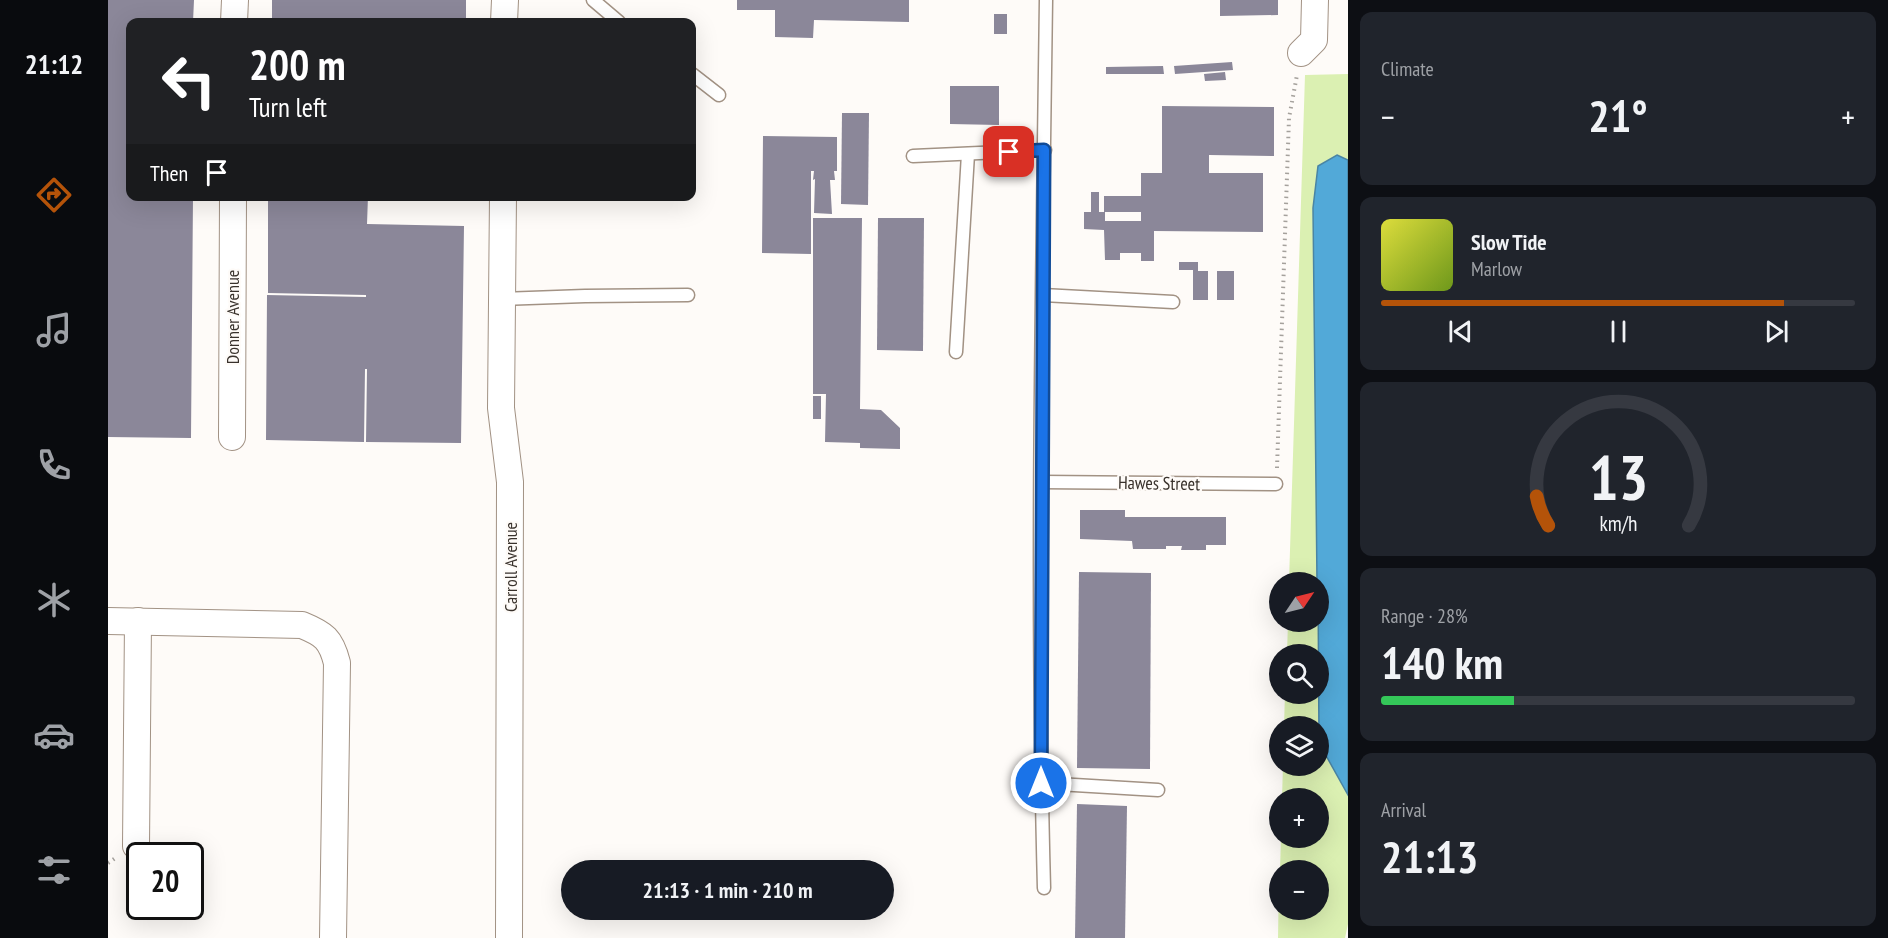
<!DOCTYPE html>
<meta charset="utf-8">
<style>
body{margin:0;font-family:"PT Sans Narrow",sans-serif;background:#20242c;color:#f1f3f6;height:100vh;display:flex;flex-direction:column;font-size:22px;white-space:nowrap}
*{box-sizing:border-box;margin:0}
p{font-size:20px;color:#9ea1a6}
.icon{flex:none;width:33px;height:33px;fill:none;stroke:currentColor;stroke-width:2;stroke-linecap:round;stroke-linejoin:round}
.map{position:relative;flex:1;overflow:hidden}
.side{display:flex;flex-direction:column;gap:12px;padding:12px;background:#0d0f14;width:540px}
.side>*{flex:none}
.hud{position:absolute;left:18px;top:18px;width:570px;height:183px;border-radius:12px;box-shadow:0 6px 24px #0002;background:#202124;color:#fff;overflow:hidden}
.needle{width:39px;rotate:55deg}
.buttons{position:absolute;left:1161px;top:572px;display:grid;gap:12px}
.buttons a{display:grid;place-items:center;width:60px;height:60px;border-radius:50%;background:#171b24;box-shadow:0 6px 24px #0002;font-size:30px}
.speed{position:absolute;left:18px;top:842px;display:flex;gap:12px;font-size:30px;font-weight:700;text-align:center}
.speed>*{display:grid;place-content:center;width:78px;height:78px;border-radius:50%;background:#171b24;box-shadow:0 6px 24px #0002;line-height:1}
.speed .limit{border:3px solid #111;border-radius:9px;background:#fff;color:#111}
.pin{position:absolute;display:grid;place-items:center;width:51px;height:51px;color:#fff;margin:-26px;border-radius:12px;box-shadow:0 3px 9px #0006}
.me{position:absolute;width:66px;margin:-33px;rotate:0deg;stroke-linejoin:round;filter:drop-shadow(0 0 4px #0008)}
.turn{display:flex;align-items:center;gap:21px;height:126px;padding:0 24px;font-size:27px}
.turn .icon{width:78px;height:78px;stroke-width:2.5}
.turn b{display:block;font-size:42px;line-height:51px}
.then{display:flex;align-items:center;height:57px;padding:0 24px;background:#0003;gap:12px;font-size:22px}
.big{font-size:45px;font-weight:800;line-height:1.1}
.side .card{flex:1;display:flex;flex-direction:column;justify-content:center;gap:9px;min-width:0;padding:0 21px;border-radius:12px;background:#20242c}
.side .dial{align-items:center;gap:0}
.dial svg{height:156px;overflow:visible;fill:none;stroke:#363941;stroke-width:7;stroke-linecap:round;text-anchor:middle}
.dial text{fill:#f1f3f6;stroke:none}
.song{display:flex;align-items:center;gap:18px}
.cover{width:72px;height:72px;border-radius:9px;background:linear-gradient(135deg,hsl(60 70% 55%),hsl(80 70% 35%))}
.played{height:6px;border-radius:3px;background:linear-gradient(90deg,#b45309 85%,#363941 85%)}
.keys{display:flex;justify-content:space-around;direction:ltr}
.heat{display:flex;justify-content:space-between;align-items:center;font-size:33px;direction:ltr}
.charge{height:9px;border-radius:4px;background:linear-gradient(90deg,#34c759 28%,#363941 0)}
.trip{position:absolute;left:453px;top:860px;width:333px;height:60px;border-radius:30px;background:#171b24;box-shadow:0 6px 24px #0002;font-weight:800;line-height:60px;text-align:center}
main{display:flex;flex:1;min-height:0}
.tabs{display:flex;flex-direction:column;width:108px;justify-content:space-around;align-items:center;background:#090b0e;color:#9ea1a6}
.tabs .icon{width:42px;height:42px}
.tabs .on{color:#b45309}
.tabs b{font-size:27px;color:#f1f3f6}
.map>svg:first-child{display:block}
.green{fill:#dbf0b2}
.water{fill:#52a9d8;stroke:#4a85a4;stroke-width:1.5}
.building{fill:#8b8799;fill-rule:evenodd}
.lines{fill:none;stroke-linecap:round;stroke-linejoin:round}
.lane-casing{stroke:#a29284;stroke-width:15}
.street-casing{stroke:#a29284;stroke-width:28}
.path{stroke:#a5a19c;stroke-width:4;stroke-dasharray:1.5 4.5;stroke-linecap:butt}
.lane{stroke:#fff;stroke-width:12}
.street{stroke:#fff;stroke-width:26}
.route-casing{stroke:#114b97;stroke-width:15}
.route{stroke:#1a73e8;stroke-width:10}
.labels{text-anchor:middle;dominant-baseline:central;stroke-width:4.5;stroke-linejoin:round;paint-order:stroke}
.street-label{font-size:18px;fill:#39322c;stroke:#fefbf8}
</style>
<main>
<nav class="tabs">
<b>21:12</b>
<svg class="icon on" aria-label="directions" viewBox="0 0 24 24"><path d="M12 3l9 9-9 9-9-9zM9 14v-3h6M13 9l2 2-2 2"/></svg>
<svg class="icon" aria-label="music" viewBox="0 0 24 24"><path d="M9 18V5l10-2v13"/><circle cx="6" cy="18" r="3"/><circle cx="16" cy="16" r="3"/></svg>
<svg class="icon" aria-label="phone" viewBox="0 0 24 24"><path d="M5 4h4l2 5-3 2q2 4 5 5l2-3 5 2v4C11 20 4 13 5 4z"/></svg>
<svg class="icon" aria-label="climate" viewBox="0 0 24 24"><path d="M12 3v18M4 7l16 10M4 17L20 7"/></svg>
<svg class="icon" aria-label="car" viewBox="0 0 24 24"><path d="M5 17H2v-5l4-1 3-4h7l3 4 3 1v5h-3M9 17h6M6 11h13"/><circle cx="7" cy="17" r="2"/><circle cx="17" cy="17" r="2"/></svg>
<svg class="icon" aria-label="filters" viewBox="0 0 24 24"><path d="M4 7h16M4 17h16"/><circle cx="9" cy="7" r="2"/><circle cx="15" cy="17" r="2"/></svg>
</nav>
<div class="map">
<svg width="1240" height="938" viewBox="0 0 1240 938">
<rect width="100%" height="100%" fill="#fefbf8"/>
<g class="green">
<path d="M1240 74V230L1210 726H1176L1177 693H1210V654H1179L1180 621H1210V582H1181L1197 75Z"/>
<path d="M1211 743 1240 795V924L1237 938H1170L1171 876 1172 909H1210V870H1172L1173 837H1210V798H1174L1175 765H1210Z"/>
</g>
<path class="water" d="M1229 155 1240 160V795L1211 743 1210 582H1209L1205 208 1210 166Z"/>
<g class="building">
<path d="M0 0H86L85 22H22V196H85L83 438 0 437Z"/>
<rect x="164" y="0" width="194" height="22"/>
<path d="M629 0H801V22L706 20 705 38 667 37V10H629Z"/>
<path d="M1112 0H1170V15L1112 16Z"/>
<rect x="886" y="14" width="13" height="20"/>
<path d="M1124 62 1125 70 1067 74 1066 66Z"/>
<path d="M1055 66 1056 74H998V67Z"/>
<path d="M1117 72 1118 80 1097 81 1096 74Z"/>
<path d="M842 86H891V125L842 124Z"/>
<path d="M1054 106 1166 107V156L1101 155V173H1155V232L1046 231V261H1033V253H1012V260H997L996 230 976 229V212H983V192H991V212H996V196H1033V173H1054ZM997 212H1033V221H997Z"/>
<path d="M734 113H761L760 205 733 204Z"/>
<path d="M655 136 729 137V171H726L727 180H722L724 214 706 213 707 179 705 180 706 171H703V254L654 253Z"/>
<path d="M160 196H260L259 224 356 226 353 443 258 442 259 369H257L256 442 158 440 159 295 258 297V295L160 293Z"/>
<path d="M705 218H754L752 409 773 410 792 428V449L752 448V443L717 442 718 394H705Z"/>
<path d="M770 218H816L815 351 769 350Z"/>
<path d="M1071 262H1090V271H1100V300H1085V270H1071Z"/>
<rect x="1109" y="271" width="17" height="29"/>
<rect x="705" y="396" width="8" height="23"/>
<path d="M972 510H1017V517H1118V545H1098V550H1073L1074 546H1058V549H1025L1024 541 972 539Z"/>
<path d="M971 572 1043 573 1042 769 969 768Z"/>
<path d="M969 804 1019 806 1017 938H967Z"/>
</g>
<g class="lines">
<defs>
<g id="lane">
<path d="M485 0 511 22"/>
<path d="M584 74 611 95"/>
<path d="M805 156 937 150"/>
<path d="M935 295 1065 302"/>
<path d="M394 299 477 296 580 295"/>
<path d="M848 352 860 154"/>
<path d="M933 482 1168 484"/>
<path d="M933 783 1050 790"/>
<path d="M936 888C928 592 934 296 938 0"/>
</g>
<g id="street">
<path d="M126 22 127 0"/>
<path d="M396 22 397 0"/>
<path d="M1193 53 1206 40 1207 0"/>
<path d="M395 196 393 408 402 482 401 938"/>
<path d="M124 437 125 196"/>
<path d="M0 621 194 625C216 634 223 639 229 663L225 938"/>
<path d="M28 846 30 621"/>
</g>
</defs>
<use href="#lane" class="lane-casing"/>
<use href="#street" class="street-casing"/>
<g class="path">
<path d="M1169 468 1181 118 1189 75"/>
<path d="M0 863 9 857"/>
</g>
<use href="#lane" class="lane"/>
<use href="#street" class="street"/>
</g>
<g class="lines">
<defs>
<path id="route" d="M901 152 936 150 933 783"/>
</defs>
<use href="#route" class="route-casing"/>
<use href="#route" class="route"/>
</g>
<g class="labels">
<g class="street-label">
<text transform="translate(124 317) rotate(-90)">Donner Avenue</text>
<text transform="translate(1051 483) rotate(1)">Hawes Street</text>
<text transform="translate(402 567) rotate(-90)">Carroll Avenue</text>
</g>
</g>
</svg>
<div class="buttons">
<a><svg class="needle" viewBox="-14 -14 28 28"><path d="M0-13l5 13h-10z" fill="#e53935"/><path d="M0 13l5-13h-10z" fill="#9ea1a6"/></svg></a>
<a><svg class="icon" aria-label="search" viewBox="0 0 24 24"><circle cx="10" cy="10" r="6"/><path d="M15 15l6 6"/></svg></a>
<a><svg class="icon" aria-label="layers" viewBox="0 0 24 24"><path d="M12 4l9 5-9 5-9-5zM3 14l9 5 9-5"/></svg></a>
<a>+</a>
<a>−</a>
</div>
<div class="speed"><div class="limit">20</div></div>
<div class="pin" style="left:901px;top:152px;background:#d93025"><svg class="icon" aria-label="arrive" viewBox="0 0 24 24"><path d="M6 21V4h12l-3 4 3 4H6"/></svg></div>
<svg class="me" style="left:933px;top:783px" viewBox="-20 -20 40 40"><circle r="17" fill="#1a73e8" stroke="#fff" stroke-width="3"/><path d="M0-11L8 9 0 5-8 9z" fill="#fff"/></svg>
<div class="trip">21:13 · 1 min · 210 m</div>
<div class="hud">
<div class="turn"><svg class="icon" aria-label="left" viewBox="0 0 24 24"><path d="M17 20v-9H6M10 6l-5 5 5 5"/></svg><div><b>200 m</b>Turn left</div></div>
<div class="then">Then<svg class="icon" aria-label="arrive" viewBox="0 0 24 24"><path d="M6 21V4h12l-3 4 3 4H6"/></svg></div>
</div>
</div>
<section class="side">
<div class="card"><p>Climate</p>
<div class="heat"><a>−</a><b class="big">21°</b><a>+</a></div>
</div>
<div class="card">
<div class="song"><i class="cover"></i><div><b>Slow Tide</b><p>Marlow</p></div></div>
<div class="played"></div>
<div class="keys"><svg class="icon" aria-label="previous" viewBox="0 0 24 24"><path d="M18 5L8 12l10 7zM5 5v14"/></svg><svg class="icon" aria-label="pause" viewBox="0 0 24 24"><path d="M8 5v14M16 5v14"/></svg><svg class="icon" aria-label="next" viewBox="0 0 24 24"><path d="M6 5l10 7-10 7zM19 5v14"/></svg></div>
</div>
<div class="card dial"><svg viewBox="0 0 100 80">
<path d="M14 69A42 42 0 1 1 86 69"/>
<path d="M14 69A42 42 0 0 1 8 54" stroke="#b45309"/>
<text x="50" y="56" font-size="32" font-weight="700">13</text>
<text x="50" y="72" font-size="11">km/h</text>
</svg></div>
<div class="card"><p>Range · 28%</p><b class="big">140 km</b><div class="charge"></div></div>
<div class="card"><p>Arrival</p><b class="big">21:13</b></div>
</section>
</main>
